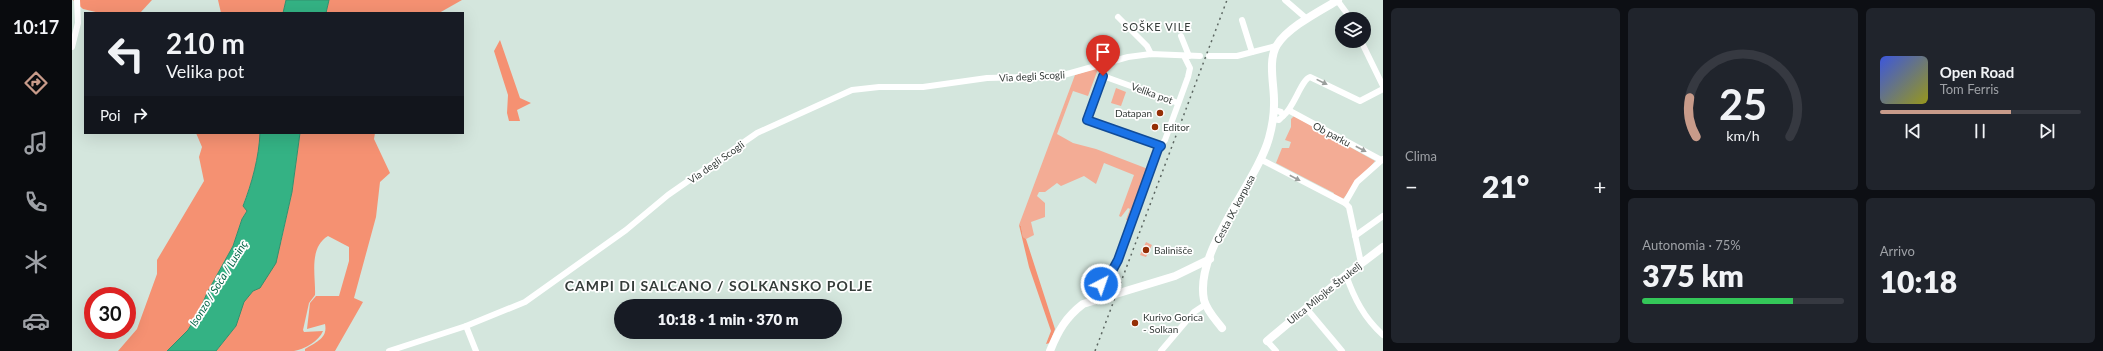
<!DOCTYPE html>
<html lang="it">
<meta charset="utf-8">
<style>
body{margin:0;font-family:Lato,sans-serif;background:#20242c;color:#f1f3f6;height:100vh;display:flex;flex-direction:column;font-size:15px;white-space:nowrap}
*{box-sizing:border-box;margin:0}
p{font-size:13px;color:#9ea1a6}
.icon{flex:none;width:22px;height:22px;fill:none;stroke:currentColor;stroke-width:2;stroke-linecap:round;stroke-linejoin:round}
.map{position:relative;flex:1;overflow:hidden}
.details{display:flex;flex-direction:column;gap:8px;padding:8px;background:#0d0f14;width:720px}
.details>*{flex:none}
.top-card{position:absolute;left:12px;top:12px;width:380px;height:122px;border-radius:0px;box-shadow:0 4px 16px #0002;background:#171b24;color:#f1f3f6;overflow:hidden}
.controls{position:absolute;left:1263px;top:12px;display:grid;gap:8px}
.controls a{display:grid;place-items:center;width:36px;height:36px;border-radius:50%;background:#171b24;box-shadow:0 4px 16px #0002;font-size:20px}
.speed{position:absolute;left:12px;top:287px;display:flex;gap:8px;font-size:20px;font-weight:700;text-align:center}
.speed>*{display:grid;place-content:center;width:52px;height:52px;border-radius:50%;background:#171b24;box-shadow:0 4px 16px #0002;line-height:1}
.speed .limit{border:6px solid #d22;background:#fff;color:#111}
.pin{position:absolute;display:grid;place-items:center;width:34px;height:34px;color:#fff;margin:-41px -17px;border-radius:50% 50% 50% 0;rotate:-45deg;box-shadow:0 0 4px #0007}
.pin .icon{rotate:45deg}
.me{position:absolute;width:44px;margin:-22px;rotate:41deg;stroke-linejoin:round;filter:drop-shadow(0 0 3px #0008)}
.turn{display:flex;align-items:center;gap:14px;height:84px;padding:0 16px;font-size:18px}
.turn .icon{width:52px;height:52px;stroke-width:2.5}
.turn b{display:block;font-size:28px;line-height:34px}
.then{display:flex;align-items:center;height:38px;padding:0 16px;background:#0003;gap:8px;font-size:15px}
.big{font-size:30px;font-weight:800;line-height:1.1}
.details .card{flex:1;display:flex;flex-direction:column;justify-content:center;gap:6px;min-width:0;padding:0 14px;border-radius:6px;background:#20242c}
.details .dial{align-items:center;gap:0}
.dial svg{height:104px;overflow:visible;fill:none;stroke:#363941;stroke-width:7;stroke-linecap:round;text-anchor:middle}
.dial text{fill:#f1f3f6;stroke:none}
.song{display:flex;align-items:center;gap:12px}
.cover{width:48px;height:48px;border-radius:6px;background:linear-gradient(135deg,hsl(230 70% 55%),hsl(60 70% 35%))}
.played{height:4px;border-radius:2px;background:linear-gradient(90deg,#c89b8a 65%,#363941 65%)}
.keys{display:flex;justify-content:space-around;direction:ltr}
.heat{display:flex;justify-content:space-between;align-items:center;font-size:22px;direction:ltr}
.charge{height:6px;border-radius:3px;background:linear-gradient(90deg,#34c759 75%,#363941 0)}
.details .tiles{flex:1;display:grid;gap:8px;grid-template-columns:repeat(3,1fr)}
.card:first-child{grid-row:span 2}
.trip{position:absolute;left:542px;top:299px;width:228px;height:40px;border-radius:20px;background:#171b24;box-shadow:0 4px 16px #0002;font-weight:800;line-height:40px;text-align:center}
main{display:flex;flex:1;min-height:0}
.tab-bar{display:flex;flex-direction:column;width:72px;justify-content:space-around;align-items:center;background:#090b0e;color:#9ea1a6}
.tab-bar .icon{width:28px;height:28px}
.tab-bar .current{color:#c89b8a}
.tab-bar b{font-size:18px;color:#f1f3f6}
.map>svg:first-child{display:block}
.green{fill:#f3ac95}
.forest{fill:#f59172}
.water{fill:#34b284;stroke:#348f6e}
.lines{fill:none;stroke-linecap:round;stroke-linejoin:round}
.street{stroke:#fff;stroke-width:6}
.secondary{stroke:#fff;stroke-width:8}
.rail{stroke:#5c6661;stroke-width:1.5;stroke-dasharray:2 4;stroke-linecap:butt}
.oneway{fill:#9a9e9c}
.route-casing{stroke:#114b97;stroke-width:10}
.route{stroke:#1a73e8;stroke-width:7}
.poi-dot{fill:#952f06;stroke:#fff;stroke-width:1.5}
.labels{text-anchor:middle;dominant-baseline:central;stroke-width:3.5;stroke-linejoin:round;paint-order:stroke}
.street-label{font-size:10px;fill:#353c39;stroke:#fff}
.poi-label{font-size:10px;fill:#353c39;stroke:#fff;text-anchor:start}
.neighbourhood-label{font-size:11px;letter-spacing:1px;fill:#353c39;stroke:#fff}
.water-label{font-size:11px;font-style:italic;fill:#056748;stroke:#fff}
.district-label{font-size:14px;font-weight:bold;letter-spacing:1px;fill:#353c39;stroke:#fff}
</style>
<main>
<nav class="tab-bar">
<b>10:17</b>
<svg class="icon current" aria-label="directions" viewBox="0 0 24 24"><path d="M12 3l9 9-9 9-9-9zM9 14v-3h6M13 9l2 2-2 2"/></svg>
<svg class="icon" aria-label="music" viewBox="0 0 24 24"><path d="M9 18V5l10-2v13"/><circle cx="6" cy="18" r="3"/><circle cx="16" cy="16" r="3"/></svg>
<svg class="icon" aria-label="phone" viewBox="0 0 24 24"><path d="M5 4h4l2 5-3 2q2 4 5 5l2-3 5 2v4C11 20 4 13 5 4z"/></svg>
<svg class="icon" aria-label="climate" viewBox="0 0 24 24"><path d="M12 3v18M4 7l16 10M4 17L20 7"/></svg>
<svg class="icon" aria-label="car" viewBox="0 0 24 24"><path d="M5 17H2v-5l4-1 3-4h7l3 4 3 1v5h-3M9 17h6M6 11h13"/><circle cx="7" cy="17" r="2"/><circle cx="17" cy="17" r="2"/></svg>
</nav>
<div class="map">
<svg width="1311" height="351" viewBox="0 0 1311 351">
<rect width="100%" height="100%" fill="#d4e6dd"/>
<g class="green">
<path d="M1022 69H1026L1016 96 1001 91 985 134 1001 143 1024 149 1076 169 1058 221 1054 220 1058 209 1056 208 1049 217 1047 216 1062 175 1032 163 1024 184 1012 176 989 186 985 183 973 192H967L965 196 973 203V217L959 222 962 235 954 239 951 237 949 226 947 225 1003 75Z"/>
<path d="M1044 88 1054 92 1049 106 1039 103Z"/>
<path d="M1222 116 1303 161 1270 200 1261 196 1262 193 1204 163 1210 148H1217L1219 142 1213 140 1219 127V119Z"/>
<path d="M1074 242 1080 245 1074 257 1068 255Z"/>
</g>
<g class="forest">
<path d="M1 0H80L68 13H28L11 9Z"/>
<path d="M146 0H214L211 13H149Z"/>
<path d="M257 0H390L367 13H254Z"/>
<path d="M428 40 448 98 459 103 445 110 448 121H437L435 113 436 95 422 51Z"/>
<path d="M124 133H188C187 157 180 183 171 205L175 211 170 219 161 246 135 293 127 312 116 330 95 351H46L65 329 85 274V260L132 181 127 157 130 147Z"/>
<path d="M228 133H303L302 139 318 173 308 182 304 217 282 298 291 302 263 351H233V349C244 342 256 338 253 324L235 329 238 303 244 296H267L277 261V247L256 236C236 248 244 277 243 295L237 303 231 330 232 332 251 331C247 341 233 349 222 351H144L164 326 171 302 181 291 209 242 220 192Z"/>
<path d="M947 225 949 226 951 237 954 239 983 329 978 343 974 344 979 331 957 267Z"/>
</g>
<g class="water">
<path d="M214 0H257L254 13H211Z"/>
<path d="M188 133H228L220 192 204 263 188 288 181 291 172 302 164 326 144 351H95L116 330 127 312 135 293 161 246 170 219 175 211 171 206C180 183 187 157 188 133Z"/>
</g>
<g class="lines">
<g class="street">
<path d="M1213 0 1235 19"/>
<path d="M1265 0 1279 19"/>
<path d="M1046 17 1075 46 1079 54"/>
<path d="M1170 20 1180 52"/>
<path d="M1109 36 1117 56"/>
<path d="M1289 41 1311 86"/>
<path d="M0 47 6 23 5 0"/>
<path d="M1137 56H1165L1204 46"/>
<path d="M1035 63 1031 76 1106 103"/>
<path d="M1031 76 1015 120 1089 146"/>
<path d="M1218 111 1309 160"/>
<path d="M1211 116C1222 108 1229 80 1238 77L1288 101 1311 89"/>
<path d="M1201 119 1207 120 1211 116 1209 112 1202 110"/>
<path d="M1188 159 1273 203 1277 207 1289 263"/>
<path d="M1273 203 1285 182 1311 159"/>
<path d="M1283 236 1311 216"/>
<path d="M1274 275C1282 298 1292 318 1311 335"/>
<path d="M1031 297 1029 284 1031 276 1040 271 1046 260 1086 149 1093 140 1116 77 1118 68 1112 56"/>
<path d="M1234 308 1270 351"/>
<path d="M394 326 404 351"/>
<path d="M1195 341 1204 351"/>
<path d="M317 351 394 326 453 302 554 230 596 195 685 133 780 90 807 87H851L915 78 988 76 1056 57 1079 54 1128 56"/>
<path d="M1089 351 1122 312 1134 304"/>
</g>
<g class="secondary">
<path d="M1150 328C1143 319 1135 311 1132 300 1122 251 1184 184 1197 138 1200 127 1202 116 1202 105 1203 87 1195 61 1205 45 1216 27 1248 11 1266 0"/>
<path d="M1195 341 1274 275 1311 247"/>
<path d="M978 351C986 331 994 317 1011 304L1103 276 1138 259"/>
</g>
<path class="rail" d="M1023 351 1155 0"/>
</g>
<defs><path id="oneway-solid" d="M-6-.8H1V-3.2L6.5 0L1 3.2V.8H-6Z"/></defs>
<g class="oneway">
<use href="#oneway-solid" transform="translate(1250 82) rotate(26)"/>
<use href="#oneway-solid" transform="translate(1289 149) rotate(28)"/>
<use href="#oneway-solid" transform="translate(1223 178) rotate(28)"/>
</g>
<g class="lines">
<defs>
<path id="route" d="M1029 284 1031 276 1040 271 1046 260 1086 149 1089 146 1015 120 1031 76"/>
</defs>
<use href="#route" class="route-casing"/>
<use href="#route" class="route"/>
</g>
<g class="poi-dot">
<circle cx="1088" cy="113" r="4"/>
<circle cx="1083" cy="127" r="4"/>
<circle cx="1074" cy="250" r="4"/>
<circle cx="1063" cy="323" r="4"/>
</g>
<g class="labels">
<g class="street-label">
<text transform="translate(960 76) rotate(-3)">Via degli Scogli</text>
<text transform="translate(1080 93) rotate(20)">Velika pot</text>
<text transform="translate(1260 134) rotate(28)">Ob parku</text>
<text transform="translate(644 162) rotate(-35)">Via degli Scogli</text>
<text transform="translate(1162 209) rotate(-62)">Cesta IX. korpusa</text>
<text transform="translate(1252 293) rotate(-39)">Ulica Milojke Štrukelj</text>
</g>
<g class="poi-label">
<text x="1080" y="113" text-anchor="end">Datapan</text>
<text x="1091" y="127">Editor</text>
<text x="1082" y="250">Balinišče</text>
<text x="1071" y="317">Kurivo Gorica<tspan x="1071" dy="12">- Solkan</tspan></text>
</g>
<g class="neighbourhood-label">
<text x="1085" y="26">SOŠKE VILE</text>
</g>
<g class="water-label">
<text transform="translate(146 283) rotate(-58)">Isonzo / Soča / Lusinç</text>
</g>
<g class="district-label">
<text x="647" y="285">CAMPI DI SALCANO / SOLKANSKO POLJE</text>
</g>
</g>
</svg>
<div class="controls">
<a><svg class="icon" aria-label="layers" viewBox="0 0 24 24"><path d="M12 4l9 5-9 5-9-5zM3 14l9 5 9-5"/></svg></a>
</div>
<div class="speed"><div class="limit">30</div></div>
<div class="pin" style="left:1031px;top:76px;background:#d93025"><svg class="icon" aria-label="arrive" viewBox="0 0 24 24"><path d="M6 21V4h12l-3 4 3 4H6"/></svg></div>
<svg class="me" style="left:1029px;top:284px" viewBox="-20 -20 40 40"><circle r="17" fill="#1a73e8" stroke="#fff" stroke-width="3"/><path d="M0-11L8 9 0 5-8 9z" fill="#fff"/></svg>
<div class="trip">10:18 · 1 min · 370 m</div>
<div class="top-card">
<div class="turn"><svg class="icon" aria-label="left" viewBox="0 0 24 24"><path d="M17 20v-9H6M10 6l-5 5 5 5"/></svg><div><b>210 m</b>Velika pot</div></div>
<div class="then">Poi<svg class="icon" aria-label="right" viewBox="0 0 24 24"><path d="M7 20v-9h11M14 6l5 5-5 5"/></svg></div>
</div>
</div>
<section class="details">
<div class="tiles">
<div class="card"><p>Clima</p>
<div class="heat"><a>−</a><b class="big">21°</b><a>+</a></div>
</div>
<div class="card dial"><svg viewBox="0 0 100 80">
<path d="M14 69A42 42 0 1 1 86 69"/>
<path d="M14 69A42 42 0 0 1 9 39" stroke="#c89b8a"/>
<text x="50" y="56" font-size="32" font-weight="700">25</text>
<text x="50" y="72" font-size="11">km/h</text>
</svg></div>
<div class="card">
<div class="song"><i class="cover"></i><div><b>Open Road</b><p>Tom Ferris</p></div></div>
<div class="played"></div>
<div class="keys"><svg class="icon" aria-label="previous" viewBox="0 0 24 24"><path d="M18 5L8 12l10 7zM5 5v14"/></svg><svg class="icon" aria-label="pause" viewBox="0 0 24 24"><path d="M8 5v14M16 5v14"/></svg><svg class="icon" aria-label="next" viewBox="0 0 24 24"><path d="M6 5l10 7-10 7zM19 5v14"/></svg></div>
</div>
<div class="card"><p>Autonomia · 75%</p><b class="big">375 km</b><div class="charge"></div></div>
<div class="card"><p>Arrivo</p><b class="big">10:18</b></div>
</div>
</section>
</main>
